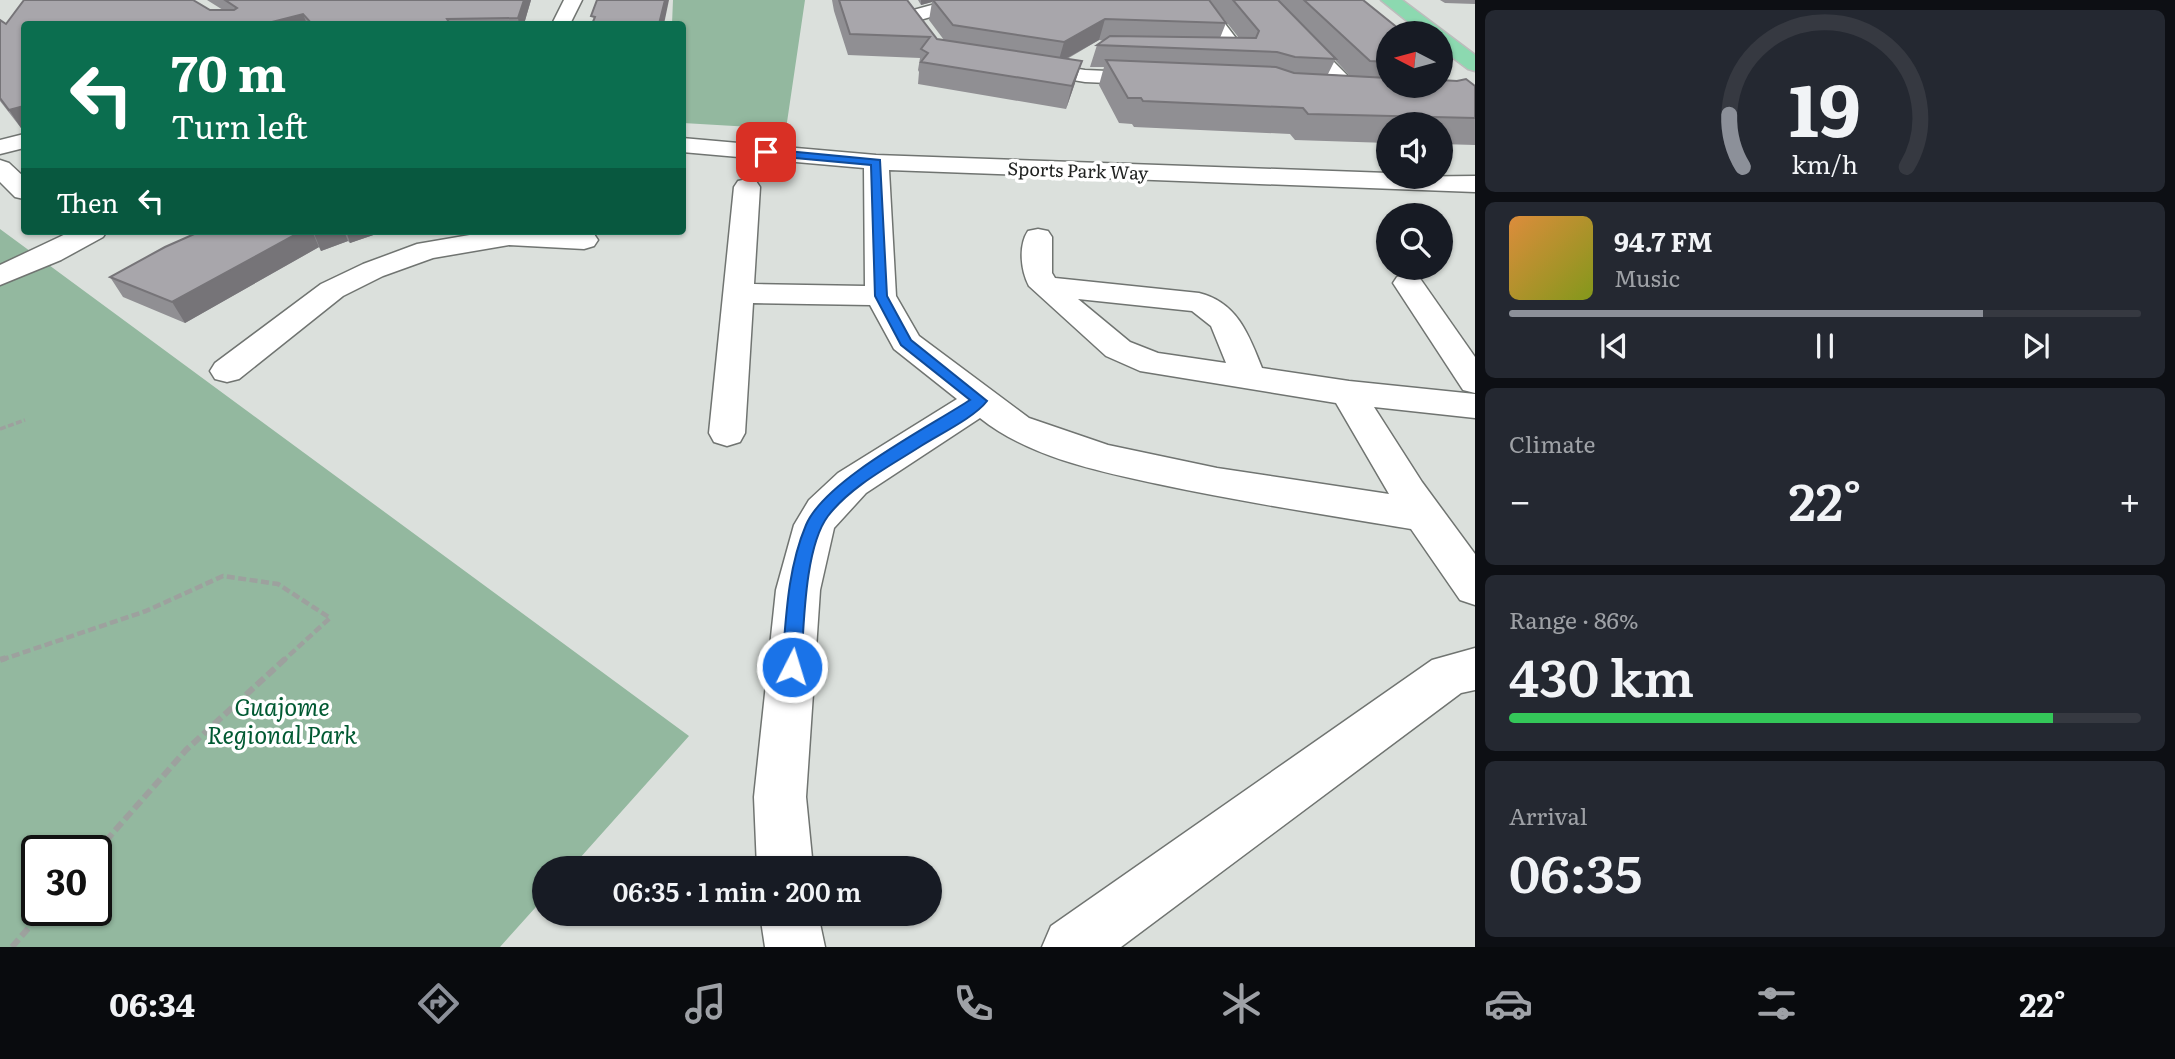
<!DOCTYPE html>
<meta charset="utf-8">
<style>
body{margin:0;font-family:Literata,serif;background:#242831;color:#f1f3f6;height:100vh;display:flex;flex-direction:column;font-size:26px;white-space:nowrap}
*{box-sizing:border-box;margin:0}
p{font-size:23px;color:#9ea1a6}
.icon{flex:none;width:38px;height:38px;fill:none;stroke:currentColor;stroke-width:2;stroke-linecap:round;stroke-linejoin:round}
.map{position:relative;flex:1;overflow:hidden}
.sheet{display:flex;flex-direction:column;gap:10px;padding:10px;background:#0d0f14;width:700px}
.sheet>*{flex:none}
.hud{position:absolute;left:21px;top:21px;width:665px;height:214px;border-radius:7px;box-shadow:0 2px 5px #0004;background:#0b6e4f;color:#fff;overflow:hidden}
.needle{width:46px;rotate:276deg}
.controls{position:absolute;left:1376px;top:21px;display:grid;gap:14px}
.controls a{display:grid;place-items:center;width:77px;height:77px;border-radius:50%;background:#171b24;box-shadow:0 2px 5px #0004;font-size:35px}
.speed{position:absolute;left:21px;top:835px;display:flex;gap:14px;font-size:35px;font-weight:700;text-align:center}
.speed>*{display:grid;place-content:center;width:91px;height:91px;border-radius:50%;background:#171b24;box-shadow:0 2px 5px #0004;line-height:1}
.speed .limit{border:4px solid #111;border-radius:10px;background:#fff;color:#111}
.pin{position:absolute;display:grid;place-items:center;width:60px;height:60px;color:#fff;margin:-30px;border-radius:14px;box-shadow:0 4px 10px #0006}
.me{position:absolute;width:77px;margin:-38px;rotate:5deg;stroke-linejoin:round;filter:drop-shadow(0 0 5px #0008)}
.turn{display:flex;align-items:center;gap:24px;height:147px;padding:0 35px;font-size:32px}
.turn .icon{width:91px;height:91px;stroke-width:2.5}
.turn b{display:block;font-size:49px;line-height:60px}
.then{display:flex;align-items:center;height:66px;padding:0 35px;background:#0003;gap:14px;font-size:26px}
.big{font-size:52px;font-weight:600;line-height:1.1}
.sheet .widget{flex:1;display:flex;flex-direction:column;justify-content:center;gap:10px;min-width:0;padding:0 24px;border-radius:10px;background:#242831}
.sheet .dial{align-items:center;gap:0}
.dial svg{height:182px;overflow:visible;fill:none;stroke:#363941;stroke-width:7;stroke-linecap:round;text-anchor:middle}
.dial text{fill:#f1f3f6;stroke:none}
.song{display:flex;align-items:center;gap:21px}
.cover{width:84px;height:84px;border-radius:10px;background:linear-gradient(135deg,hsl(30 70% 55%),hsl(70 70% 35%))}
.played{height:7px;border-radius:4px;background:linear-gradient(90deg,#8c9099 75%,#363941 75%)}
.keys{display:flex;justify-content:space-around;direction:ltr}
.heat{display:flex;justify-content:space-between;align-items:center;font-size:38px;direction:ltr}
.charge{height:10px;border-radius:5px;background:linear-gradient(90deg,#34c759 86%,#363941 0)}
.trip{position:absolute;left:532px;top:856px;width:410px;height:70px;border-radius:35px;background:#171b24;box-shadow:0 2px 5px #0004;font-weight:600;line-height:70px;text-align:center}
.tab-bar{display:flex;height:112px;justify-content:space-around;align-items:center;background:#090b0e;color:#9ea1a6}
.tab-bar .icon{width:49px;height:49px}
.tab-bar .on{color:#8c9099}
.tab-bar b{font-size:32px;color:#f1f3f6}
main{display:flex;flex:1;min-height:0}
.map>svg:first-child{display:block}
.green{fill:#93b89f;fill-rule:evenodd}
.lines{fill:none;stroke-linecap:round;stroke-linejoin:round}
.minor-casing{stroke:#707471;stroke-width:3}
.major-casing{stroke:#bcbcbc;stroke-width:3}
.path-far2{stroke:#9da19e;stroke-width:3.5;stroke-dasharray:6 2.5;stroke-linecap:butt}
.path-far1{stroke:#9da19e;stroke-width:4.5;stroke-dasharray:8 3.5;stroke-linecap:butt}
.path{stroke:#9da19e;stroke-width:6;stroke-dasharray:10 4.5;stroke-linecap:butt}
.minor{fill:#fff;fill-rule:evenodd}
.major{fill:#8cd9b0;fill-rule:evenodd}
.wall{fill:#908f93;fill-rule:evenodd}
.shaded-wall{fill:#767478}
.building{fill:#a8a6ab;stroke:#767478;stroke-width:2}
.route{fill:#1a73e8;stroke:#114b97;stroke-width:2}
.labels{text-anchor:middle;dominant-baseline:central;stroke-width:7;stroke-linejoin:round;paint-order:stroke}
.far-street-label{font-size:18px;fill:#1f2120;stroke:#fff}
.near-park-label{font-size:24px;font-style:italic;fill:#005932;stroke:#fff}
</style>
<main>
<div class="map">
<svg width="1475" height="947" viewBox="0 0 1475 947">
<rect width="100%" height="100%" fill="#dbe0dc"/>
<g class="green">
<path d="M673 0H805L786 129 683 123 682 24H672Z"/>
<path d="M0 229 689 736 571 868H544V898L500 947H0ZM37 850H96V910H37Z"/>
</g>
<g class="lines">
<defs>
<g id="minor">
<path d="M564 0H582L570 24H552Z"/>
<path d="M950 0H979L976 4 913 22 904 16 906 12Z"/>
<path d="M1189 0H1207L1248 54 1245 58 1199 57 1196 53 1199 49 1223 47Z"/>
<path d="M1253 0H1272L1358 86 1361 91 1358 96H1342Z"/>
<path d="M1026 61 1085 70 1154 73 1162 74 1165 79 1162 84 1154 85 1085 82 1019 71 1016 67 1019 63Z"/>
<path d="M24 134V148L0 154V140Z"/>
<path d="M682 138 876 155 1388 173V177L1475 176V192L889 170 896 296 919 336 1029 418 1108 445 1217 468 1389 494 1336 403 1140 371 1106 356 1029 286C1021 271 1018 246 1028 231L1038 229 1048 231 1052 237V273L1055 278 1199 293C1237 302 1249 335 1262 368L1349 381 1475 394V418L1374 407 1422 482 1475 554V605L1460 600 1411 529C1326 515 1242 502 1158 484 1098 471 1029 457 980 418L866 493 834 528 820 590 806 797 813 868H757L754 797 776 590 794 525 809 500 838 473 957 399 894 349 870 305 753 303 745 433 740 442 727 446 714 442 709 433 734 187 738 181 747 179 756 181 760 187 754 284 865 286 864 168 682 152ZM1078 299 1192 311 1211 326 1226 363 1158 353 1130 342Z"/>
<path d="M0 160 9 163 24 177V199L15 197 0 182Z"/>
<path d="M72 231H107L103 237 61 260 0 285V265Z"/>
<path d="M493 231H584L594 234 598 240 594 246 584 249 509 245 433 258 383 276 343 296 239 379 227 382 215 379 210 371 215 363 321 284 363 264 417 244Z"/>
<path d="M1408 274 1419 277 1475 357V393L1463 390 1393 283 1397 277Z"/>
<path d="M1475 648V690L1461 693 1121 947H1042L1051 926 1432 660Z"/>
<path d="M760 914H818L825 947H765Z"/>
</g>
<path id="major" d="M1381 0H1402L1475 55V71L1468 69 1440 48V33H1422Z"/>
</defs>
<use href="#minor" class="minor-casing"/>
<use href="#major" class="major-casing"/>
<path class="path-far2" d="M0 429 25 420"/>
<path class="path-far1" d="M1 660 146 611 223 576 278 584 330 618 284 660"/>
<g class="path">
<path d="M0 660 6 658"/>
<path d="M96 852 186 750 286 658"/>
<path d="M12 947 44 910"/>
</g>
<use href="#minor" class="minor"/>
<use href="#major" class="major"/>
</g>
<g class="wall">
<path d="M207 0H531L524 24H24L21 128 0 101V20L6 24 210 10H223Z"/>
<path d="M832 0H907L937 39 944 40 929 20 932 2 921 5 918 0H1209L1226 23 1220 38H1239L1209 0H1363L1388 33V86H1475V145L1440 144V124H1388V143L1295 140 1290 134 1134 127 1132 124 1119 123 1099 85 1104 67H1090L1097 45 1104 41 1099 40 1067 59 1075 83 1066 109 918 84 919 72 918 70 920 58 848 55 834 11ZM1335 60 1350 76 1328 74Z"/>
<path d="M1440 0H1475V4L1445 3Z"/>
<path d="M201 231H385L350 243 348 241 321 251 319 247 185 323 123 297 110 277Z"/>
</g>
<g class="shaded-wall">
<path d="M524 0H531L524 24H519L518 18Z"/>
<path d="M665 0H669L664 24H659Z"/>
<path d="M921 0H940H933L932 2 921 5Z"/>
<path d="M303 14 307 24H264Z"/>
<path d="M1105 19 1099 40 1058 63 1064 42Z"/>
<path d="M1082 61 1075 83 1066 109 1072 86Z"/>
<path d="M24 106V127L21 128 9 110Z"/>
<path d="M302 231H312L319 247 185 323 172 302Z"/>
<path d="M313 231H344L348 241 321 251Z"/>
<path d="M346 231H385L350 243Z"/>
</g>
<g class="building">
<path d="M24 0H193L210 10H234L237 8 225 0H524L518 18 447 19 450 24H312L303 14 264 24H24V106L9 110 0 98V20L6 24Z"/>
<path d="M597 0H665L659 24H592L595 17 591 16Z"/>
<path d="M839 0H907L937 39 1082 61 1072 86 921 62 928 53 921 49 930 37 850 34Z"/>
<path d="M933 0H1209L1226 23 1105 19 1064 42 953 25Z"/>
<path d="M1233 0H1278L1336 59 1295 57 1277 52 1097 45 1110 36 1256 38 1259 31Z"/>
<path d="M1304 0H1363L1404 33H1388V62L1370 61Z"/>
<path d="M1106 60 1276 67 1294 73 1388 78V86H1440V80L1457 81 1466 79 1475 86V118L1308 114 1303 108 1143 101 1141 98H1128Z"/>
<path d="M201 231H302L172 302 110 277 165 247Z"/>
</g>
<path class="route" d="M766 149 880 160 887 296 911 340 987 401C975 417 940 434 921 446 890 466 851 486 828 516 804 548 804 628 801 667L798 674 792 676 785 674 782 667C786 620 787 570 806 525 825 480 927 428 970 400L901 345 875 296 871 165 762 155V150Z"/>
<g class="labels">
<g class="far-street-label">
<text transform="translate(1078 170) rotate(2)">Sports Park Way</text>
</g>
<g class="near-park-label">
<text x="282" y="705">Guajome<tspan x="282" dy="28">Regional Park</tspan></text>
</g>
</g>
</svg>
<div class="controls">
<a><svg class="needle" viewBox="-14 -14 28 28"><path d="M0-13l5 13h-10z" fill="#e53935"/><path d="M0 13l5-13h-10z" fill="#9ea1a6"/></svg></a>
<a><svg class="icon" aria-label="sound" viewBox="0 0 24 24"><path d="M4 9h4l5-4v14l-5-4H4zM17 9q2 3 0 6"/></svg></a>
<a><svg class="icon" aria-label="search" viewBox="0 0 24 24"><circle cx="10" cy="10" r="6"/><path d="M15 15l6 6"/></svg></a>
</div>
<div class="speed"><div class="limit">30</div></div>
<div class="pin" style="left:766px;top:152px;background:#d93025"><svg class="icon" aria-label="arrive" viewBox="0 0 24 24"><path d="M6 21V4h12l-3 4 3 4H6"/></svg></div>
<svg class="me" style="left:792px;top:667px" viewBox="-20 -20 40 40"><circle r="17" fill="#1a73e8" stroke="#fff" stroke-width="3"/><path d="M0-11L8 9 0 5-8 9z" fill="#fff"/></svg>
<div class="trip">06:35 · 1 min · 200 m</div>
<div class="hud">
<div class="turn"><svg class="icon" aria-label="left" viewBox="0 0 24 24"><path d="M17 20v-9H6M10 6l-5 5 5 5"/></svg><div><b>70 m</b>Turn left</div></div>
<div class="then">Then<svg class="icon" aria-label="left" viewBox="0 0 24 24"><path d="M17 20v-9H6M10 6l-5 5 5 5"/></svg></div>
</div>
</div>
<section class="sheet">
<div class="widget dial"><svg viewBox="0 0 100 80">
<path d="M14 69A42 42 0 1 1 86 69"/>
<path d="M14 69A42 42 0 0 1 8 46" stroke="#8c9099"/>
<text x="50" y="56" font-size="32" font-weight="700">19</text>
<text x="50" y="72" font-size="11">km/h</text>
</svg></div>
<div class="widget">
<div class="song"><i class="cover"></i><div><b>94.7 FM</b><p>Music</p></div></div>
<div class="played"></div>
<div class="keys"><svg class="icon" aria-label="previous" viewBox="0 0 24 24"><path d="M18 5L8 12l10 7zM5 5v14"/></svg><svg class="icon" aria-label="pause" viewBox="0 0 24 24"><path d="M8 5v14M16 5v14"/></svg><svg class="icon" aria-label="next" viewBox="0 0 24 24"><path d="M6 5l10 7-10 7zM19 5v14"/></svg></div>
</div>
<div class="widget"><p>Climate</p>
<div class="heat"><a>−</a><b class="big">22°</b><a>+</a></div>
</div>
<div class="widget"><p>Range · 86%</p><b class="big">430 km</b><div class="charge"></div></div>
<div class="widget"><p>Arrival</p><b class="big">06:35</b></div>
</section>
</main>
<nav class="tab-bar">
<b>06:34</b>
<svg class="icon on" aria-label="directions" viewBox="0 0 24 24"><path d="M12 3l9 9-9 9-9-9zM9 14v-3h6M13 9l2 2-2 2"/></svg>
<svg class="icon" aria-label="music" viewBox="0 0 24 24"><path d="M9 18V5l10-2v13"/><circle cx="6" cy="18" r="3"/><circle cx="16" cy="16" r="3"/></svg>
<svg class="icon" aria-label="phone" viewBox="0 0 24 24"><path d="M5 4h4l2 5-3 2q2 4 5 5l2-3 5 2v4C11 20 4 13 5 4z"/></svg>
<svg class="icon" aria-label="climate" viewBox="0 0 24 24"><path d="M12 3v18M4 7l16 10M4 17L20 7"/></svg>
<svg class="icon" aria-label="car" viewBox="0 0 24 24"><path d="M5 17H2v-5l4-1 3-4h7l3 4 3 1v5h-3M9 17h6M6 11h13"/><circle cx="7" cy="17" r="2"/><circle cx="17" cy="17" r="2"/></svg>
<svg class="icon" aria-label="filters" viewBox="0 0 24 24"><path d="M4 7h16M4 17h16"/><circle cx="9" cy="7" r="2"/><circle cx="15" cy="17" r="2"/></svg>
<b>22°</b>
</nav>
